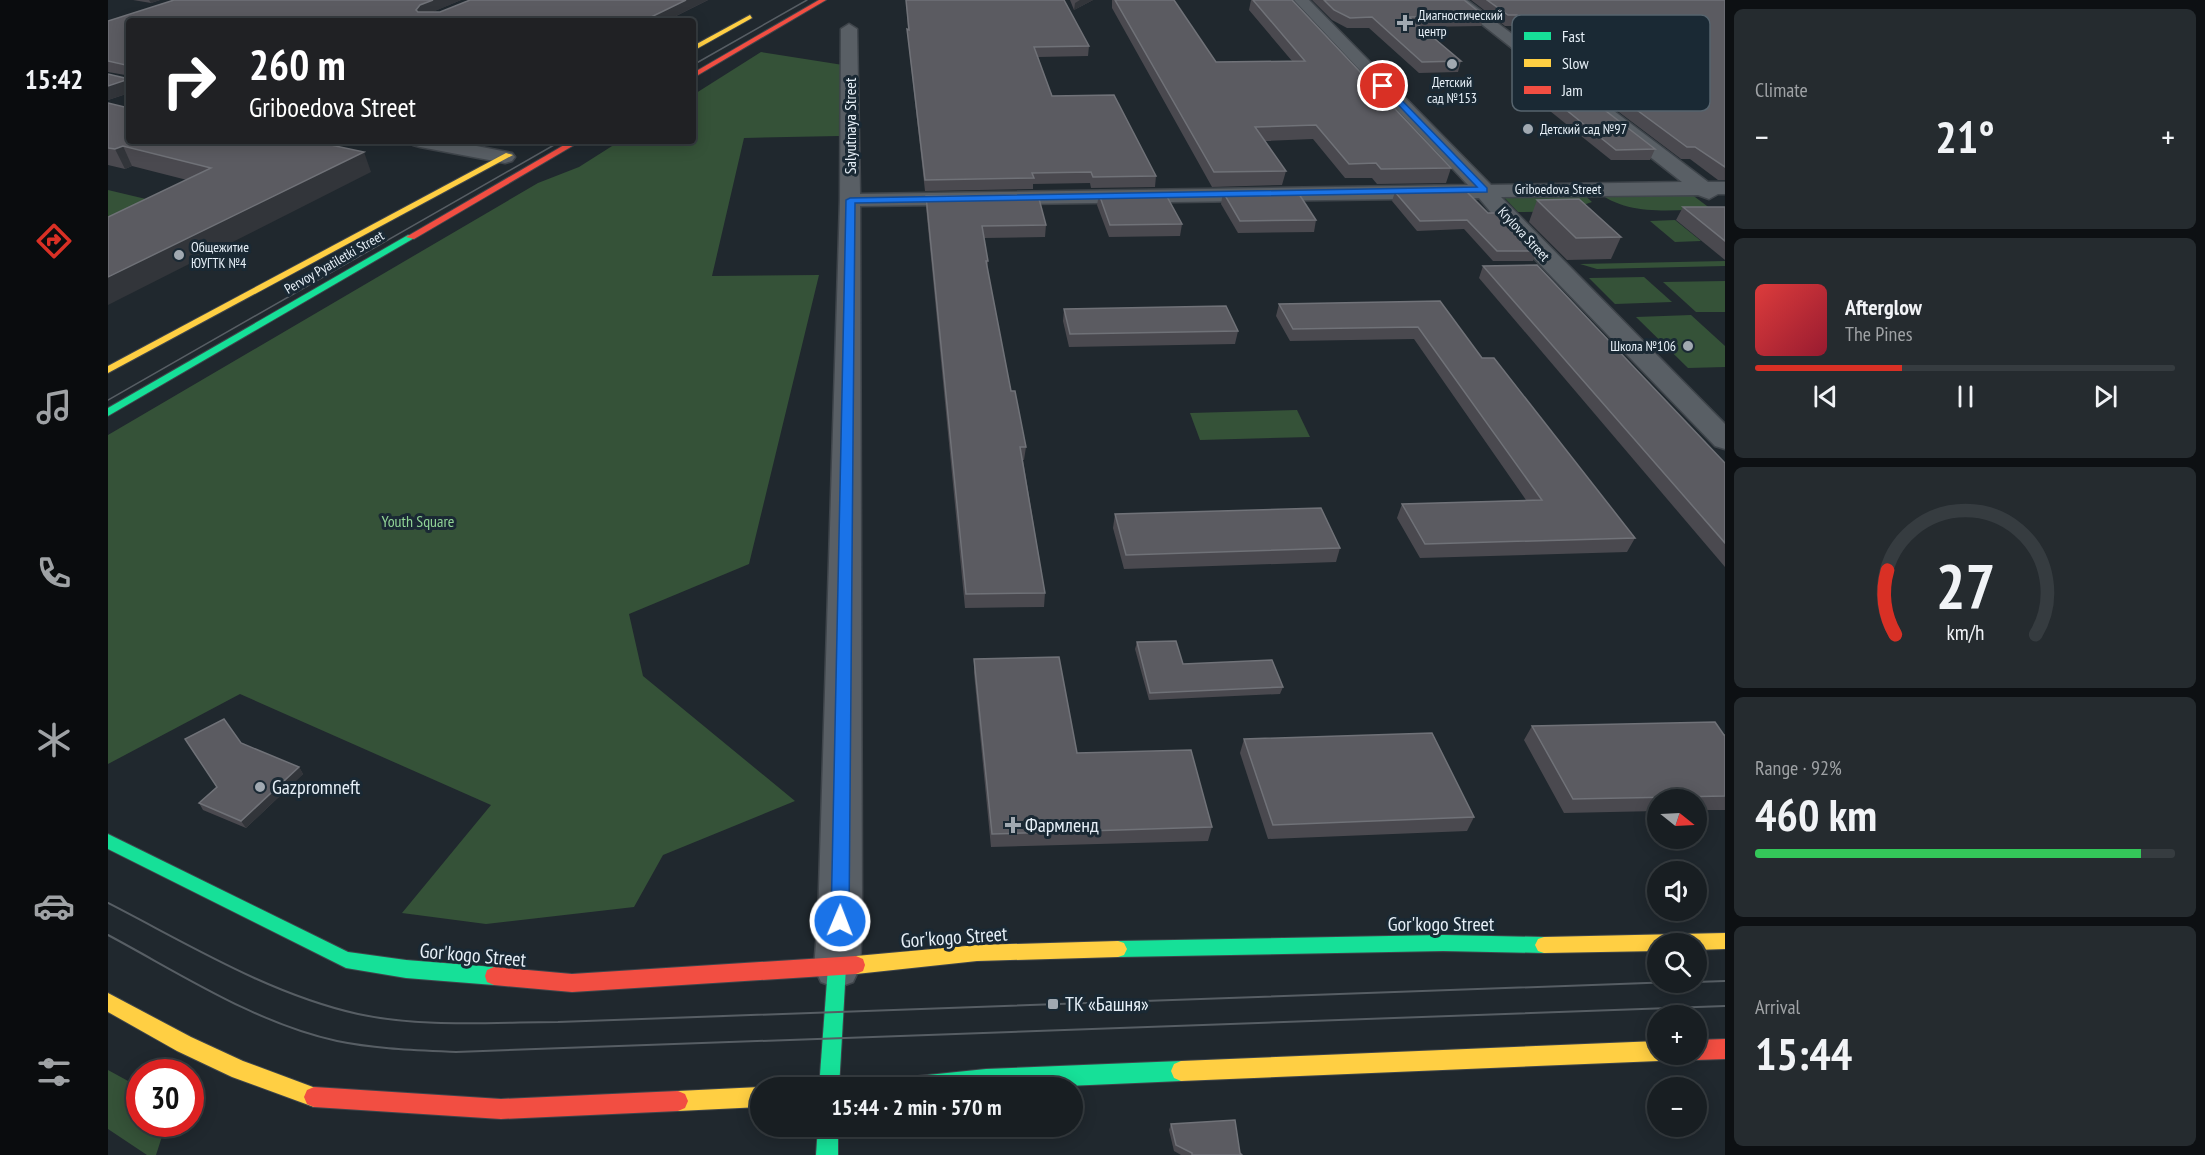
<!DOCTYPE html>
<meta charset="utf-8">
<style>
body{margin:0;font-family:"PT Sans Narrow",sans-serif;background:#252b2f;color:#f1f3f6;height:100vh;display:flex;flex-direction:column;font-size:22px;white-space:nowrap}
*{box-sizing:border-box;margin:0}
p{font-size:20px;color:#9fa2a5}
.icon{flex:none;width:33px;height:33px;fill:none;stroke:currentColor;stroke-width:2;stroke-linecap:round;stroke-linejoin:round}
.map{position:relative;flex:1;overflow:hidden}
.sheet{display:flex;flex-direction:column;gap:9px;padding:9px;background:#0d1013;width:480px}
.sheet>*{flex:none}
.top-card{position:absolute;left:18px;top:18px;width:570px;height:126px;border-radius:6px;box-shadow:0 3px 15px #0003,0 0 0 2px #363c40;background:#202124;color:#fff;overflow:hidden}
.needle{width:39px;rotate:108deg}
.buttons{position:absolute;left:1539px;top:789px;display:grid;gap:12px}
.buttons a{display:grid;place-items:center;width:60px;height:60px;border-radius:50%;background:#181e22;box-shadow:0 3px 15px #0003,0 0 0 2px #363c40;font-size:30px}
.speed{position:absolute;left:18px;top:1059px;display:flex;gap:12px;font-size:30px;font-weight:700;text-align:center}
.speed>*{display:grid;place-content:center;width:78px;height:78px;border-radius:50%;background:#181e22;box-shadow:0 3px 15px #0003,0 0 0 2px #363c40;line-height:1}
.speed .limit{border:9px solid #d22;background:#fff;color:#111}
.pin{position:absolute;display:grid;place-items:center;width:51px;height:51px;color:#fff;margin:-26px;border:3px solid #fff;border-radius:50%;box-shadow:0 2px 6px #0007}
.me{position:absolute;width:66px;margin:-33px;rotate:1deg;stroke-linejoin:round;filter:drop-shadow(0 0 4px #0008)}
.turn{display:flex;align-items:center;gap:21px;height:126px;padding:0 24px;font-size:27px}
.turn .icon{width:78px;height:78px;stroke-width:2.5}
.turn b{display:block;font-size:42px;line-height:51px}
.big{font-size:45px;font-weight:800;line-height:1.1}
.sheet .card{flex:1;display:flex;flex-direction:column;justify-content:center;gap:9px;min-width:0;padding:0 21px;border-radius:9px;background:#252b2f}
.sheet .dial{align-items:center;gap:0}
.dial svg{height:156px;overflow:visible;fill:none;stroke:#363c40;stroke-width:7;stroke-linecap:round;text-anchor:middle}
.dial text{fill:#f1f3f6;stroke:none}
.song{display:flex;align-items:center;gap:18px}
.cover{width:72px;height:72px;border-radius:9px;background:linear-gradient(135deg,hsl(0 70% 55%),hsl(350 70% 35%))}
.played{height:6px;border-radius:3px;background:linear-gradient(90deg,#d93025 35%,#363c40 35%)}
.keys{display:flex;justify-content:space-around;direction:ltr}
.heat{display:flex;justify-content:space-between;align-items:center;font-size:33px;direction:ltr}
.charge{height:9px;border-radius:4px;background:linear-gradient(90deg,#34c759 92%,#363c40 0)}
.trip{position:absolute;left:642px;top:1077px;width:333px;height:60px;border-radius:30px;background:#181e22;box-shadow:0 3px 15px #0003,0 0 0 2px #363c40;font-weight:800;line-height:60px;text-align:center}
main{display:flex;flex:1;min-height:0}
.dock{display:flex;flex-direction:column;width:108px;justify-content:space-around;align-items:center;background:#0a0c0e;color:#9fa2a5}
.dock .icon{width:42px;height:42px}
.dock .current{color:#d93025}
.dock b{font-size:27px;color:#f1f3f6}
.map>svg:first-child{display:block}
.green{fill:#355238}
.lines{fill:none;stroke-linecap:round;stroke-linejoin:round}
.street-casing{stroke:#3f454b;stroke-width:3}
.fast-casing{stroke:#3f454b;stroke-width:2}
.slow-casing{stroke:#3f454b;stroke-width:2}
.jam-casing{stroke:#3f454b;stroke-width:2}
.street{fill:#595f65;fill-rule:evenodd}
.fast{fill:#16e098;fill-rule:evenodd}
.slow{fill:#ffcf43;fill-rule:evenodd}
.jam{fill:#f24e42;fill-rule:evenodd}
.tram-far1{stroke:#575e64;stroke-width:1.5}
.tram{stroke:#575e64;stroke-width:2}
.wall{fill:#4a494f}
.shaded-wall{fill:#32353a}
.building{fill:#5b5b61;stroke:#707278;stroke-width:1.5}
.route{fill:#1a73e8;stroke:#114b97;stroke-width:1.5}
.poi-dot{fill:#a1a9b1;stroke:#1a2934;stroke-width:2}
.labels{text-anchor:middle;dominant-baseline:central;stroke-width:6;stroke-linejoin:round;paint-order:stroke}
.far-poi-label{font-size:14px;fill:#e6eff7;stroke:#1a2934;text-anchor:start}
.far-street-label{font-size:14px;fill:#e6eff7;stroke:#1a2934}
.street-label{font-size:16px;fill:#e6eff7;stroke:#1a2934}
.park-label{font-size:16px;fill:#91d496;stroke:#1a2934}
.near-poi-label{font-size:20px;fill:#e6eff7;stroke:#1a2934;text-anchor:start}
.near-street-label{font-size:20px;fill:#e6eff7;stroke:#1a2934}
.key{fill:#1a2934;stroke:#57646e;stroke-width:1.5}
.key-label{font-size:16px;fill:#e6eff7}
</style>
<main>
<nav class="dock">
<b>15:42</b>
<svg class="icon current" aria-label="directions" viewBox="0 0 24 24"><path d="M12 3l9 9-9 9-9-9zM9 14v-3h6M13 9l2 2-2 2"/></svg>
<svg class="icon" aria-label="music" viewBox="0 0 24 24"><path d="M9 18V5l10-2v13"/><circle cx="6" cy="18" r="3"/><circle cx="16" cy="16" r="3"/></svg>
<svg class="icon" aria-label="phone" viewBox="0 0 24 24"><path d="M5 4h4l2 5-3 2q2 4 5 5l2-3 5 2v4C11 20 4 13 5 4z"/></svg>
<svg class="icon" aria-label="climate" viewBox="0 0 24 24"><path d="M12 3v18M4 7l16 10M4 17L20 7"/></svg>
<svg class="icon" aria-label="car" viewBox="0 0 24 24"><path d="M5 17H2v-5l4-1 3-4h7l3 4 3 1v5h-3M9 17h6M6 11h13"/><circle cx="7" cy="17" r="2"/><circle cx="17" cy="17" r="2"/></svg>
<svg class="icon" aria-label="filters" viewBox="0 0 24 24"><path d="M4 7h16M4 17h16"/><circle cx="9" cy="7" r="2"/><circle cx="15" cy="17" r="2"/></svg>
</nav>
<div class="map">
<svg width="1617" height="1155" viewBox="0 0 1617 1155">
<rect width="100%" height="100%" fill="#20282e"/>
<g class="green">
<path d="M653 52 735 65 731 136 636 138 604 276 711 275 641 564 521 614 535 676 687 801 555 855 526 907 378 924 294 913 383 805 132 694 0 764V435L430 183 471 167 512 141H585V95Z"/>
<path d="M0 190 42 200 0 219Z"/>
<path d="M1471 190 1484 202 1475 205 1474 211 1410 212 1393 194Z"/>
<path d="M1487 190 1583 194 1603 209C1563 210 1519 217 1487 190Z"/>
<path d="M1567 220 1593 241 1567 242 1542 221Z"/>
<path d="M1617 261V266L1489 269 1472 264Z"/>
<path d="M1536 277 1564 302 1507 304 1481 278Z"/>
<path d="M1617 281V312H1588L1555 282Z"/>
<path d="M1583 315 1617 346V367L1580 368 1528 317Z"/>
<path d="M1189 410 1202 437 1092 440 1082 413Z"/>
<path d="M0 1070 31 1087 32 1124H58L48 1155H39L0 1129Z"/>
</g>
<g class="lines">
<defs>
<g id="street">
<path d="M1186 0H1201L1383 185 1574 182 1343 0H1359L1600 182H1617V194H1610L1601 199 1590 195 1393 197 1617 424V449L1607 446 1391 222 1371 198 752 206 754 921 752 967 745 982 729 988 713 982 706 967 710 921 732 200 733 29 741 24 749 29 752 194 1360 185Z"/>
<path d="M302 141H343L404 153 407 157 404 161 397 163 312 147 305 145Z"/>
</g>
<g id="fast">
<path d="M300 235 308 237 0 416V408Z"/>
<path d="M0 834 240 952 298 960 386 967 393 970 395 976 393 982 386 985 298 978 238 968 0 849Z"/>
<path d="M1335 935 1436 937 1442 939 1445 945 1442 951 1436 953 1335 951 1010 957 1004 955 1001 949 1004 943 1010 941Z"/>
<path d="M729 958 736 961 738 967 731 1088H711L720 967 722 961Z"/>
<path d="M1073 1061 1080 1064 1083 1071 1080 1078 1073 1081 913 1088H780L783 1081 790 1078 878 1069Z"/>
<path d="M710 1126H730V1155H708Z"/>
</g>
<g id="slow">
<path d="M642 15 644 18 585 51V46Z"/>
<path d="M398 153 405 155 0 373V366Z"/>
<path d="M1617 933V949L1588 950V944H1550V951L1436 953 1430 951 1427 945 1430 939 1436 937Z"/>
<path d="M1010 941 1016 943 1019 949 1016 955 1010 957 869 961 748 974 741 971 739 965 741 959 748 956 869 945Z"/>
<path d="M0 993 83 1037 135 1061 213 1090 216 1097 213 1104 206 1107 124 1077 69 1051 0 1012Z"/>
<path d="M1550 1041V1054H1558L1557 1058 1550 1061 1073 1081 1066 1078 1063 1071 1066 1064 1073 1061Z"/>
<path d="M652 1087V1107L570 1111 563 1108 560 1101 563 1094 570 1091Z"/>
</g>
<g id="jam">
<path d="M711 0H718L585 78V73Z"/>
<path d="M463 141H473L306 239 298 237Z"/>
<path d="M748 956 755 959 757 965 755 971 748 974 464 992 386 985 379 982 377 976 379 970 386 967 464 974Z"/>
<path d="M1617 1039V1059L1588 1060 1581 1057 1580 1054H1588V1040Z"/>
<path d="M206 1087 393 1099 570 1091 577 1094 580 1101 577 1108 570 1111 393 1119 206 1107 199 1104 196 1097 199 1090Z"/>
</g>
</defs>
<use href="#street" class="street-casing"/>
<use href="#fast" class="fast-casing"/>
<use href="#slow" class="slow-casing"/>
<use href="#jam" class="jam-casing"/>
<use href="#street" class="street"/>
<use href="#fast" class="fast"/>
<use href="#slow" class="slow"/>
<use href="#jam" class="jam"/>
<g class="tram-far1">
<path d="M585 65 699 0"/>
<path d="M0 400 453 141"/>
</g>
<g class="tram">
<path d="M0 903C80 944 161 994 250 1014 315 1028 384 1022 450 1022L1566 982"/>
<path d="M0 935C73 974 147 1023 229 1041 268 1049 308 1050 348 1052L1617 1006"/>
<path d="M1588 982 1617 981"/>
</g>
</g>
<g class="wall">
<path d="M25 0H52L43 3Z"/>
<path d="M66 0H353L324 12H332L362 0H600L558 21H21V93L0 100V74L17 78V75L0 72V21Z"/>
<path d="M798 0H956L981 46 980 56 930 57 944 96 1048 176 1047 187 983 188 982 183 925 184V189L817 191 800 39 799 29H800Z"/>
<path d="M962 0H985L966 10Z"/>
<path d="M1004 0H1066L1108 62 1184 61 1141 10 1143 0H1145L1343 168 1338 183 1269 184 1264 178H1237L1205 139 1157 141 1178 171 1174 185 1104 187 1004 8Z"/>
<path d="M1204 0H1356L1376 16 1373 26 1313 27 1353 61 1350 72 1311 73 1261 28H1239L1224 20Z"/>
<path d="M1363 0H1617V180H1610L1582 159H1573L1487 94 1489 87 1406 26H1397Z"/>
<path d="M1426 84 1547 149 1542 160H1503L1422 95Z"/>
<path d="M0 104 263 172 79 180 24 166 17 169 0 165Z"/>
<path d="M1115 192 1208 220 1206 232 1130 233 1113 204Z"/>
<path d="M1287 192 1380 213 1429 251 1425 261H1385L1356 229 1309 231 1284 201Z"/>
<path d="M991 194 1074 224 1072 236 1001 237 989 205Z"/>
<path d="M818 196 938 225 937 237 876 238 880 261 879 270 903 391 918 447 916 460H915L937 593 936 607 857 608 818 207Z"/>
<path d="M1429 200 1513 237 1503 259 1459 260 1421 222Z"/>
<path d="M1575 207H1617V260L1568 220Z"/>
<path d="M1375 266 1617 463V567L1371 278Z"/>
<path d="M1332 301 1374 358 1527 538 1519 552 1312 558 1289 518 1294 504 1418 500 1306 339 1182 341 1168 316 1171 304Z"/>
<path d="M956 309 1130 331 1127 344 961 347 955 321Z"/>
<path d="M1007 514 1232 548 1228 562 1016 569 1005 528Z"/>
<path d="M1029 642 1075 664 1175 687 1172 694 1041 700 1027 649Z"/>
<path d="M866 659 969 753 1104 827 1100 841 883 847 866 673Z"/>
<path d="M1424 726 1617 735V810H1588V800H1550V811L1456 813 1416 740Z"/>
<path d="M1136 739 1366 817 1359 831 1160 839 1132 753Z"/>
<path d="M133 743 191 767 195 774 138 828 95 810 91 803 109 787Z"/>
<path d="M1063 1124 1132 1153 1134 1155H1073L1066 1151 1061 1130Z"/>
</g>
<g class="shaded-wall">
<path d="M41 0H52L43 3Z"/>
<path d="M325 0H353L315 16 308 10 312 5Z"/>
<path d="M578 0H600L558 21H535Z"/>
<path d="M972 0H985L966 10 967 3Z"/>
<path d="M21 79V93L0 100V86Z"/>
<path d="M15 146 24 166 17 169 7 149Z"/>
<path d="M256 152 263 172 0 305V277Z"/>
<path d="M191 767 195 774 138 828 133 821Z"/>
</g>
<g class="building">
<path d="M66 0H325L312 5 308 10 310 12H332L362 0H578L535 21H21V79L0 86V74L17 78 18 65 0 61V21Z"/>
<path d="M798 0H956L981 46 926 47 944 96 1006 95 1048 176 985 177 983 172 924 173 926 178 817 180 799 29 801 30Z"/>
<path d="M1007 0H1066L1108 62 1197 61 1145 0H1184L1343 168 1273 169 1268 163 1241 164 1208 125 1147 127 1178 171 1106 172Z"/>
<path d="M1216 0H1356L1376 16 1301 17 1353 61 1314 62 1264 17 1242 18 1226 10Z"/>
<path d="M1379 0H1617V167L1587 147H1579L1491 82H1503L1409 15H1400Z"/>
<path d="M1426 84H1463L1547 149 1508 150Z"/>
<path d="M0 103 21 108V141H204L256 152 0 277V217L103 168 15 146 7 149 0 148Z"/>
<path d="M1189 191 1208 220 1132 221 1115 192Z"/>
<path d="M1358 191 1380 213H1392L1429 251H1389L1359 220 1312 221 1287 192Z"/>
<path d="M1057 193 1074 224 1002 225 991 194Z"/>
<path d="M930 195 938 225 874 226 880 261H878L903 391H907L918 447H912L937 593 858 594 818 196Z"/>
<path d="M1471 199 1513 237 1468 238 1429 200Z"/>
<path d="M1575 207H1617V241Z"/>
<path d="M1429 265 1617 463V543L1375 266Z"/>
<path d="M1332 301 1374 358H1386L1527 538 1317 544 1294 504 1434 500 1310 327 1185 329 1171 304Z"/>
<path d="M1118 306 1130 331 962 334 956 309Z"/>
<path d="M1213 508 1232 548 1018 555 1007 514Z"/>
<path d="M1068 641 1075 664 1164 660 1175 687 1042 693 1029 642Z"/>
<path d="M951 657 969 753 1083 750 1104 827 884 834 866 659Z"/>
<path d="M116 719 133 743 191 767 133 821 91 803 109 787 77 739Z"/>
<path d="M1607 722 1616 735H1617V796L1465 799 1424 726Z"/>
<path d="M1324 733 1366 817 1165 825 1136 739Z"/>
<path d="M1127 1120 1132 1153 1134 1155H1084V1153L1068 1145 1063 1124Z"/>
</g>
<path class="route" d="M1273 84H1278L1379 188V192L747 203 741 921 738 927 732 929 726 927 723 921 738 200 742 198 1369 187 1273 87Z"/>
<g class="poi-dot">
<path d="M1294 14h6v6h6v6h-6v6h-6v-6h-6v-6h6z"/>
<circle cx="1344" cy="64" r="6"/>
<circle cx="1420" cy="129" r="6"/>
<circle cx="71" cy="255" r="6"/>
<circle cx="1580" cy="346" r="6"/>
<circle cx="152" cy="787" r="6"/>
<path d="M902 816h6v6h6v6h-6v6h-6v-6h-6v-6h6z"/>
<rect x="939" y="998" width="12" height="12" rx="3"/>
</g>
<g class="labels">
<g class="far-poi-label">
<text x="1310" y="15">Диагностический<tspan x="1310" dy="16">центр</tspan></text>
<text x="1344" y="82" text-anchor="middle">Детский<tspan x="1344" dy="16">сад №153</tspan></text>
<text x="1432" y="129">Детский сад №97</text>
<text x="83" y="247">Общежитие<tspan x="83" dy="16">ЮУГТК №4</tspan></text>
<text x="1568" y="346" text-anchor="end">Школа №106</text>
</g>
<g class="far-street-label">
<text x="1450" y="189">Griboedova Street</text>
<text transform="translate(1416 234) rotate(47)">Krylova Street</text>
<text transform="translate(226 262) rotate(-30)">Pervoy Pyatiletki Street</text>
</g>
<g class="street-label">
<text transform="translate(742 126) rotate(-90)">Salyutnaya Street</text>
</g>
<g class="park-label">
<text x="310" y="521">Youth Square</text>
</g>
<g class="near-poi-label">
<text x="164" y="787">Gazpromneft</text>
<text x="917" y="825">Фармленд</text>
<text x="957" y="1004">ТК «Башня»</text>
</g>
<g class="near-street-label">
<text x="1333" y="924">Gor'kogo Street</text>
<text transform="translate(846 937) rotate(-4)">Gor'kogo Street</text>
<text transform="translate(365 955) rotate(5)">Gor'kogo Street</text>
</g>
</g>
<rect x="1404" y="15" width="198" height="96" rx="9" class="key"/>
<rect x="1416" y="32" width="27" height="8" fill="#16e098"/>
<rect x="1416" y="59" width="27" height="8" fill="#ffcf43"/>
<rect x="1416" y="86" width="27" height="8" fill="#f24e42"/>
<g class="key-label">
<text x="1454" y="42">Fast</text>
<text x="1454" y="69">Slow</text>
<text x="1454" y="96">Jam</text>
</g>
</svg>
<div class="buttons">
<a><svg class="needle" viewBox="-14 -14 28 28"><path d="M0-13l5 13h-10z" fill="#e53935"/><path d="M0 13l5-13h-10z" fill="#9fa2a5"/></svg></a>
<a><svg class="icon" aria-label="sound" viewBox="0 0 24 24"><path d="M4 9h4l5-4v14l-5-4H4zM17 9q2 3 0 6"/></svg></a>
<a><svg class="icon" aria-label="search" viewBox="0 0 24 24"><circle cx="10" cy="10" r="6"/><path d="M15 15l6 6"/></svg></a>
<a>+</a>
<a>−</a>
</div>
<div class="speed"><div class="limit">30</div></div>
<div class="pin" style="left:1275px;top:86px;background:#d93025"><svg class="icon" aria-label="arrive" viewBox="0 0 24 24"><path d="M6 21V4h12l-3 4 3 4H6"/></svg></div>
<svg class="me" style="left:732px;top:921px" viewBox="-20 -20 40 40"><circle r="17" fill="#1a73e8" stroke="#fff" stroke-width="3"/><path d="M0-11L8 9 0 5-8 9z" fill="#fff"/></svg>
<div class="trip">15:44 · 2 min · 570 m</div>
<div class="top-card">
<div class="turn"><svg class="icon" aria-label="right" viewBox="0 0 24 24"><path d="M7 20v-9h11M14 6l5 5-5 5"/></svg><div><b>260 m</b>Griboedova Street</div></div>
</div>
</div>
<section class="sheet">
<div class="card"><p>Climate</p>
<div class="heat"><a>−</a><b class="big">21°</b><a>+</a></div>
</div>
<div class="card">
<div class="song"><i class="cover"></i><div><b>Afterglow</b><p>The Pines</p></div></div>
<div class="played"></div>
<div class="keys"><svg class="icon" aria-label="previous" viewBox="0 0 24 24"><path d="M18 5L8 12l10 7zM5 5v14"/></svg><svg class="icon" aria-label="pause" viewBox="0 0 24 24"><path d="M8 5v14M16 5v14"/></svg><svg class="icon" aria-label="next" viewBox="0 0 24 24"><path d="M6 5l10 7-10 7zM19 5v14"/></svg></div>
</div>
<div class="card dial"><svg viewBox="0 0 100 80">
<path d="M14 69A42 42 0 1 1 86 69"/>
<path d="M14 69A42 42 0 0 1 10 36" stroke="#d93025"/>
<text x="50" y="56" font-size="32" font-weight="700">27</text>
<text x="50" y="72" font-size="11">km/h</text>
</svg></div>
<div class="card"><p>Range · 92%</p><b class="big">460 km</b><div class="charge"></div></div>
<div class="card"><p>Arrival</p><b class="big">15:44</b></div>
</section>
</main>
